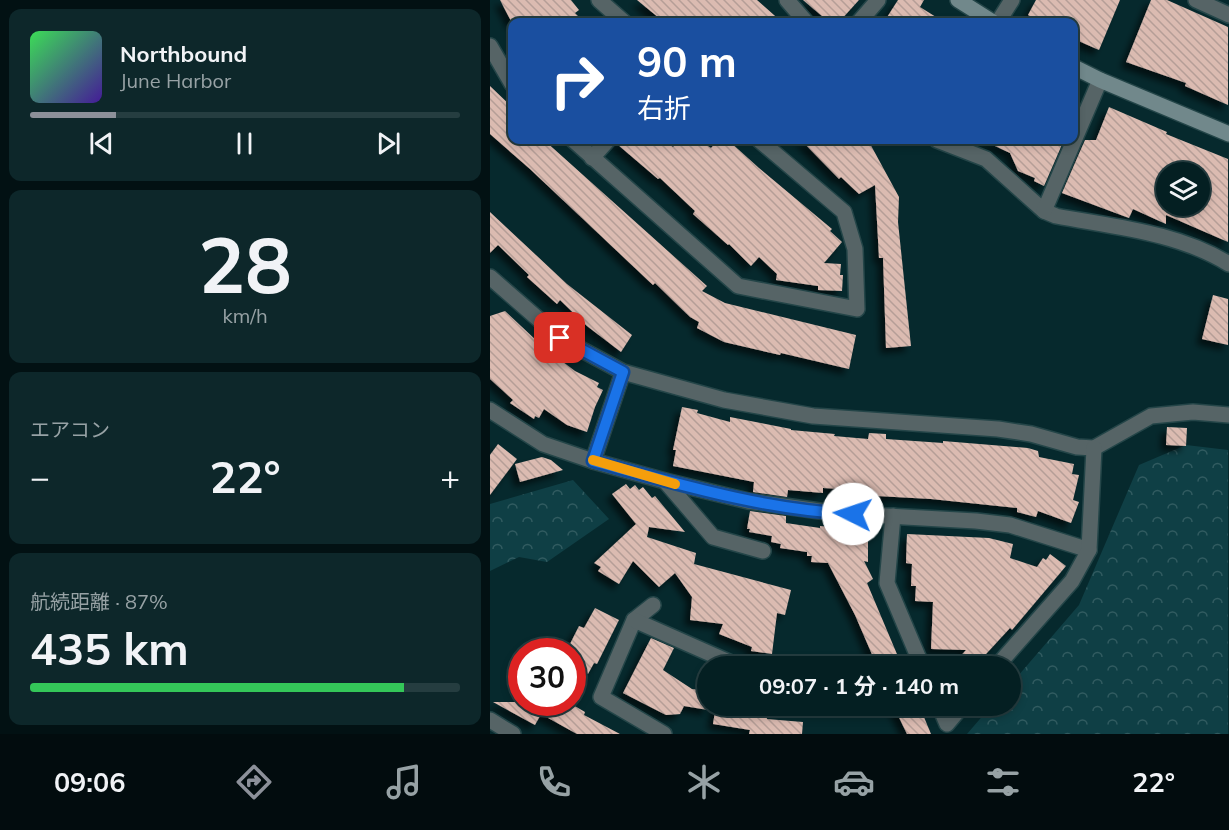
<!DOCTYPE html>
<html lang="ja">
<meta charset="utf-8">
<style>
body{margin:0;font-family:Mulish,"Noto Sans JP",sans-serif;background:#0d272a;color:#f1f3f6;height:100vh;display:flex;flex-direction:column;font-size:22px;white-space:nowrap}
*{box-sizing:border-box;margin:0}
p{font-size:20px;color:#97a2a5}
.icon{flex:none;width:33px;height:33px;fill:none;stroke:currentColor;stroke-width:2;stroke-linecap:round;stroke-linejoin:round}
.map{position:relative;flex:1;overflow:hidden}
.side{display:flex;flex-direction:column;gap:9px;padding:9px;background:#021113;width:490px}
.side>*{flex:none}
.guide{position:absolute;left:18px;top:18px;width:570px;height:126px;border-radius:12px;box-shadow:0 3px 9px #0003,0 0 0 2px #253d40;background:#1a4fa0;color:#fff;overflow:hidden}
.fabs{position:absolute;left:666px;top:162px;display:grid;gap:12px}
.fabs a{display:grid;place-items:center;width:54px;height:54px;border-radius:50%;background:#041f22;box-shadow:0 3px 9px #0003,0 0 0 2px #253d40;font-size:30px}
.speed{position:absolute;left:18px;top:638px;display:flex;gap:12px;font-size:30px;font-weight:700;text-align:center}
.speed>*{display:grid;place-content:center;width:78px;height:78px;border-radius:50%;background:#041f22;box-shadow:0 3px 9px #0003,0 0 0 2px #253d40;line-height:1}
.speed .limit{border:9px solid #d22;background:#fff;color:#111}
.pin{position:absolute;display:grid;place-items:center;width:51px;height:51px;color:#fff;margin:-26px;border-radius:12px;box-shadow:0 3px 9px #0006}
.me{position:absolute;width:66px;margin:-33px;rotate:274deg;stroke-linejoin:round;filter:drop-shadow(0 0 4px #0008)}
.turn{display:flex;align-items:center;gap:21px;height:126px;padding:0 30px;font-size:27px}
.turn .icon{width:78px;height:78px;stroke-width:2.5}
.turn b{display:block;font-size:42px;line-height:51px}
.big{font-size:45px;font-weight:700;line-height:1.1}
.side .tile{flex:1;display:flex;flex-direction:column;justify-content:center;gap:9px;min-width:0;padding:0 21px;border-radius:12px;background:#0d272a}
.side .dial{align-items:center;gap:0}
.dial b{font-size:78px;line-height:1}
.song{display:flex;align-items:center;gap:18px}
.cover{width:72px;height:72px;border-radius:9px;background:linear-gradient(135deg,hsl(130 70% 55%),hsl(260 70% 35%))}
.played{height:6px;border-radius:3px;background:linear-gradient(90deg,#8c9099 20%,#253d40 20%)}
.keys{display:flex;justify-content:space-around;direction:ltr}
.heat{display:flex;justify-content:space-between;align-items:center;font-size:33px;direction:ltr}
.charge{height:9px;border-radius:4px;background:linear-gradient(90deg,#34c759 87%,#253d40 0)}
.trip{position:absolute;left:207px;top:656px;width:324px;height:60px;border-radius:30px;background:#041f22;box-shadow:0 3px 9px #0003,0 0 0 2px #253d40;font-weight:700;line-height:60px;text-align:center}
.tab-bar{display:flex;height:96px;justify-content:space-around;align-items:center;background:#020c0e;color:#97a2a5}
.tab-bar .icon{width:42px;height:42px}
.tab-bar .active{color:#8c9099}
.tab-bar b{font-size:27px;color:#f1f3f6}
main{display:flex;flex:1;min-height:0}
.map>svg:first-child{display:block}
.forest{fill:url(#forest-crowns)}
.building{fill:url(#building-back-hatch);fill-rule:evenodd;filter:url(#shadow)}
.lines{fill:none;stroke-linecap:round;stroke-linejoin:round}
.street-casing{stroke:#244548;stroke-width:18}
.secondary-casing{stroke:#244548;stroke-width:18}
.street{stroke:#566466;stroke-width:15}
.secondary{stroke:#71888b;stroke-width:15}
.route-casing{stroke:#114b97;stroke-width:15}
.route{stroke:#1a73e8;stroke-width:10}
.slow{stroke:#f59e0b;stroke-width:10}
</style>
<main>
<section class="side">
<div class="tile">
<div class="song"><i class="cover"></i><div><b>Northbound</b><p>June Harbor</p></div></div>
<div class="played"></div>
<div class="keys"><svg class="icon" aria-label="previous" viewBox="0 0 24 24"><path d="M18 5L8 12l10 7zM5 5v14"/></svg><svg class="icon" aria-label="pause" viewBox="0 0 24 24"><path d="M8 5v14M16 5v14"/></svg><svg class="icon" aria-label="next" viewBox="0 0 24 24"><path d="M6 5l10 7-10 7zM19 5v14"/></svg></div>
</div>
<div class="tile dial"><b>28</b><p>km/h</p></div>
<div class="tile"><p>エアコン</p>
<div class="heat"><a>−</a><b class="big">22°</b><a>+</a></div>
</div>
<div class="tile"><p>航続距離 · 87%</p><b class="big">435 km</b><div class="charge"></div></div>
</section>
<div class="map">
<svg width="739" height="734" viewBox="0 0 739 734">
<defs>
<pattern id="forest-crowns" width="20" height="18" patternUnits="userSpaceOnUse" patternTransform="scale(1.5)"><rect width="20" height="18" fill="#0f3f45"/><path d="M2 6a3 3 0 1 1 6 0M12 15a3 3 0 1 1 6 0" fill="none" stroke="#315b60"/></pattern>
<pattern id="building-back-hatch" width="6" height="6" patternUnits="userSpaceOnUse" patternTransform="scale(1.5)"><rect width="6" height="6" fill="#dbbbb1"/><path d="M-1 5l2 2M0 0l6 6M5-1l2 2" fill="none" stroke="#b59e97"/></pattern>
<filter id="shadow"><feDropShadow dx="-5.5" dy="5.5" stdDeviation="3" flood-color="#0009"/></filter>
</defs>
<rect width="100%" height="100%" fill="#06292d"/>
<g class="forest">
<path d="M696 445 738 450V734H477L502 705H520L521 684 589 605 649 465Z"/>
<path d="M83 480 119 519 57 562 29 557 0 571V504Z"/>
</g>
<g class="building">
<path d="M10 0H81L89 10 85 13 94 22H57L52 17 43 22 22 23Z"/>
<path d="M147 0H267L292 22H228L221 16 214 22H174Z"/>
<path d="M313 0H369L349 22H339Z"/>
<path d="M408 0H434L430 7 454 22H394Z"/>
<path d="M546 0H630L609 50 584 39V22H551L538 15Z"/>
<path d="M661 0H677L738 27V105L695 86 696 83 636 62Z"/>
<path d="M0 86 22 107V140H54L217 286 212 291 235 303 366 335 359 369 291 353 290 355 234 342 207 328 209 322 200 317 165 283 163 285 40 169 0 134Z"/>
<path d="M619 107 677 132 676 134 738 159V242L676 215V224L643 209 639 218 572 193 595 140H606ZM676 172H710V206H676Z"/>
<path d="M127 140H171L178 146 180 144 183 147 189 140H209L221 148 228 140H238L269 168 342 229 340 231 352 242 334 263 351 264 350 275H353L352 291 328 290V286L286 280 287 274 269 257 261 266 239 244 238 245 203 214 205 211 170 178 168 179 127 144Z"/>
<path d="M311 140H378L409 197 408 222 421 346 396 348 393 258H389L385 185 369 194 351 177 349 179Z"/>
<path d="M492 140H574L554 186 544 181 545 178 528 171 520 153Z"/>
<path d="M0 212 77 284 142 335 131 352 97 326 70 300 67 304 37 277 39 275 8 245 0 253Z"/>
<path d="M723 295 738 299V345L712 339Z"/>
<path d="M15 311 63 356 64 355 85 371 109 383 107 387 113 390 105 407 97 432 77 425 54 409 49 418 45 416 44 419 20 403 23 400 0 379V316Z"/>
<path d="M192 407 208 410 207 413 240 422V417L301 429V430L345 434 344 436 378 439 379 433 396 434V439L453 443V441L538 448 548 451 549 457 584 464 582 474 589 475 583 500 589 502 581 523 548 511 546 517 527 512V508L441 499 387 496V499L366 497V490L333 488V493L298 490 297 497 263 492 264 482 183 466 186 450H183Z"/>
<path d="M677 427 697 428 696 446 676 445Z"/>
<path d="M8 444 27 459 0 495V455Z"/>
<path d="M52 457 61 460 73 470 30 482 25 464Z"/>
<path d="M136 484 140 489 145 485 149 490 153 487 162 498 165 496 195 532 159 527 157 537 206 553 204 564 301 590 295 615 287 613 282 654 261 651 262 647 229 634 233 624 200 620 202 597 185 573 169 587 143 561 129 584 108 571 111 567 104 563 146 524 122 494Z"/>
<path d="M260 511 296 516V523L330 528V526L378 530V562L374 561 383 579 377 583 412 666H387L365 615 338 563 321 562 322 556H317V552L290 548 291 544 281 542 282 536 259 532 260 529H257Z"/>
<path d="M417 534 499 538 523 544 520 558 547 567 553 558 556 560 560 554 576 566 522 630 520 628 485 666H462L476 650 441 649 443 602 425 601 426 586H421L422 564 416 563Z"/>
<path d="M105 608 129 620 107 664 104 663 98 674 82 666V651L77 650 89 626 94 628Z"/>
<path d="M161 638 184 648 173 670 202 689 218 691V710L194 706 190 714 176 715 133 693Z"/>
<path d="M3 702H78L95 712 94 715 130 734H87L51 714 45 725Z"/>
<path d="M226 705H278L277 719 313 722 312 734H259L260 730 223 724Z"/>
<path d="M403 705H429L441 734H417Z"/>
</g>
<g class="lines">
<defs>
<g id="street">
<path d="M109 0 134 22"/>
<path d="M297 0 316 22"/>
<path d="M706 0 739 15"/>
<path d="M369 22 388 0"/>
<path d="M508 22 522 0"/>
<path d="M0 46 22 84"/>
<path d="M83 140 248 286 367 309 365 249 354 212 269 140"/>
<path d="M447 140 496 159 554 211 566 216C624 227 687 232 739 264"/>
<path d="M102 158 118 140"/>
<path d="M554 211 610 80"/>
<path d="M0 277 70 338 133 372 234 400 323 416 508 429 541 434 587 447 604 448 661 416 703 412 739 415"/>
<path d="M0 410 53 444 103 461 175 481 258 501 344 513 486 521 520 525 599 550"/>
<path d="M103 461 133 372"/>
<path d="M175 481 223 537 273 551"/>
<path d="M403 516 397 583 432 666"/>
<path d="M163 605 144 620 111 697 174 734"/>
<path d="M144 620 248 666"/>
<path d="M507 666 582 581 599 550 604 448"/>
<path d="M449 705 457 724 473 705"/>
<path d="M0 720 23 734"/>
</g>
<g id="secondary">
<path d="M468 0 503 22"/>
<path d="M584 67 610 80 739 134"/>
</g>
</defs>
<use href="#street" class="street-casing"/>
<use href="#secondary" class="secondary-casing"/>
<use href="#street" class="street"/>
<use href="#secondary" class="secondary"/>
</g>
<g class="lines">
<defs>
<path id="route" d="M70 338 133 372 103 461C188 484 274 510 363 514"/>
</defs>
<use href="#route" class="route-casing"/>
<use href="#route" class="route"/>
<path class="slow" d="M103 460 185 484"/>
</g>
</svg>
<div class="fabs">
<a><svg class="icon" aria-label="layers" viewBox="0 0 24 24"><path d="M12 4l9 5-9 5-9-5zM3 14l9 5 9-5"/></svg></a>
</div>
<div class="speed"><div class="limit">30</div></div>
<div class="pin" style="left:70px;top:338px;background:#d93025"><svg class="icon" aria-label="arrive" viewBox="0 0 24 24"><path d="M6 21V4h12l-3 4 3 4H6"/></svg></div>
<svg class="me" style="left:363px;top:514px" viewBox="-20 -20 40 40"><circle r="19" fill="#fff"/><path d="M0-13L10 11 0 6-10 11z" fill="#1a73e8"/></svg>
<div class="trip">09:07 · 1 分 · 140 m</div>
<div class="guide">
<div class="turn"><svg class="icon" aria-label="right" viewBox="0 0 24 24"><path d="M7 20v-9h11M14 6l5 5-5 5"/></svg><div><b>90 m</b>右折</div></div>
</div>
</div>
</main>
<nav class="tab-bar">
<b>09:06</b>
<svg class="icon active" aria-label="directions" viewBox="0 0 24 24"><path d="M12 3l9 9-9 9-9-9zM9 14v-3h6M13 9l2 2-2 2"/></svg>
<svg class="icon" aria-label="music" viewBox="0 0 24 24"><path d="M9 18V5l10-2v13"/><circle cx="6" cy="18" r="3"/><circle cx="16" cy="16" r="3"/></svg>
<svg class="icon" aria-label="phone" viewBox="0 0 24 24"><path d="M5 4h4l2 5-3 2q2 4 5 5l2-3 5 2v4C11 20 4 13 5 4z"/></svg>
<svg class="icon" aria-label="climate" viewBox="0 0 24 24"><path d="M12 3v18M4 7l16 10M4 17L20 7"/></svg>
<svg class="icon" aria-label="car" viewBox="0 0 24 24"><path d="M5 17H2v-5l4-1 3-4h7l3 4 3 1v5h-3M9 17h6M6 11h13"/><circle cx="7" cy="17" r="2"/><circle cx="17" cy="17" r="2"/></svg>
<svg class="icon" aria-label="filters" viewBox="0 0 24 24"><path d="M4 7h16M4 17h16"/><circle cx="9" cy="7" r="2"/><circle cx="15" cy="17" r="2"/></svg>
<b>22°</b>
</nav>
